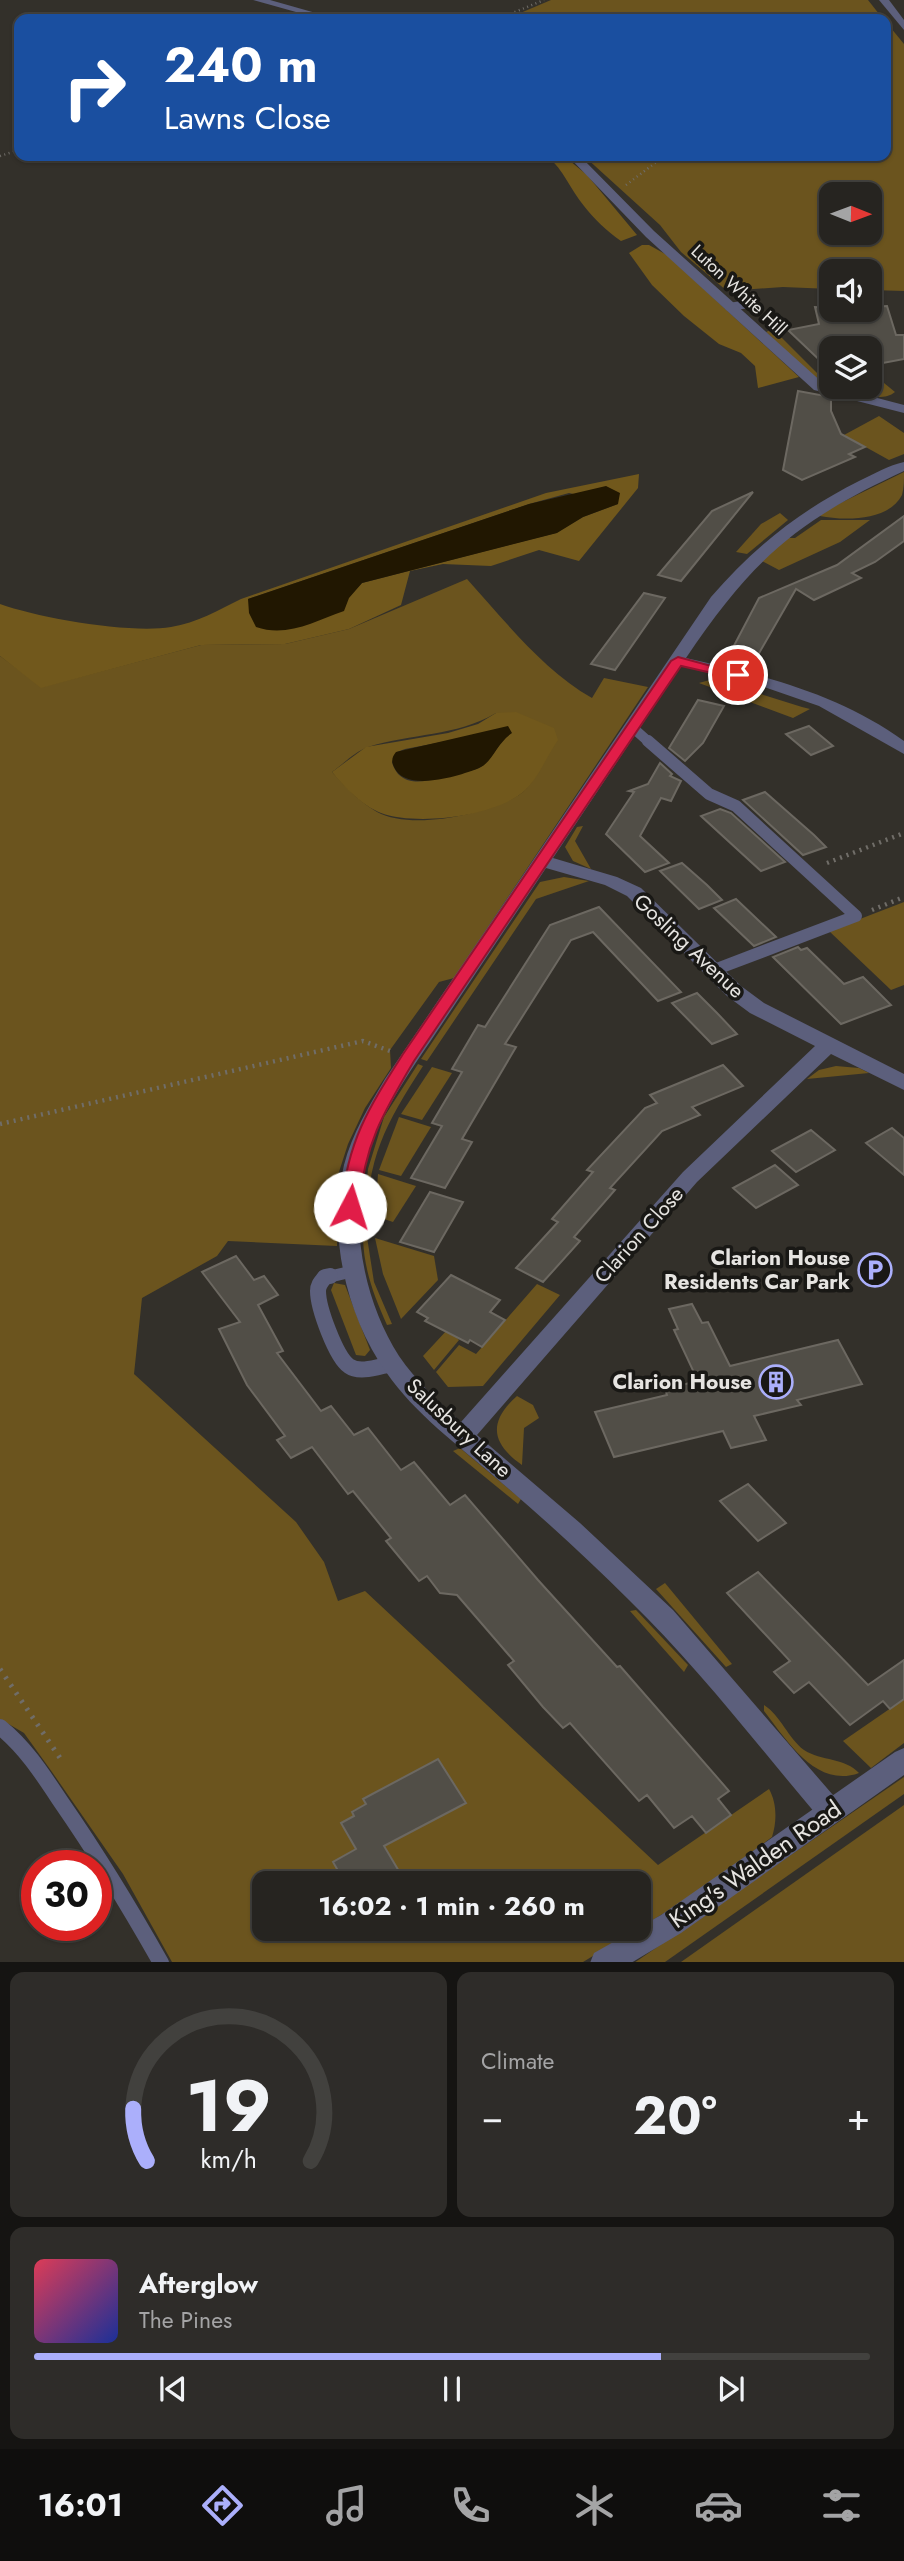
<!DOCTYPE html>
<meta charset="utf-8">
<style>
body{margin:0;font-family:Jost,sans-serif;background:#2e2c29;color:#f1f3f6;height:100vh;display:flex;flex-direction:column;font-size:26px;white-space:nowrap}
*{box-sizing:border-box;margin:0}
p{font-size:23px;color:#a4a4a5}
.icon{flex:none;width:38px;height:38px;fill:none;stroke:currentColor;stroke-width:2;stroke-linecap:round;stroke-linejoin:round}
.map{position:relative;height:1962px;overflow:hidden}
.sheet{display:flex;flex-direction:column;gap:10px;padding:10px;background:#151412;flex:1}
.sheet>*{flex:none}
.guide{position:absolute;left:14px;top:14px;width:877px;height:147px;border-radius:14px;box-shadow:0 2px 5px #0004,0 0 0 2px #42413e;background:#1a4fa0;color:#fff;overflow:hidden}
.needle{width:46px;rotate:91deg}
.fabs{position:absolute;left:819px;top:182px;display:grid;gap:14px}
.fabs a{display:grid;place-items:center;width:63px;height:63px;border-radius:14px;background:#262420;box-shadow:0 2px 5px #0004,0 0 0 2px #42413e;font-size:35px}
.speed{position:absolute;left:21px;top:1850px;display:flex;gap:14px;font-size:35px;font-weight:700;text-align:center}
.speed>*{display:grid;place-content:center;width:91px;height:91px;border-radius:50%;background:#262420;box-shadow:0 2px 5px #0004,0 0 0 2px #42413e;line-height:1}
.speed .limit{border:10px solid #d22;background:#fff;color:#111}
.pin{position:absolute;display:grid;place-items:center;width:60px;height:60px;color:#fff;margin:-30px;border:4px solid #fff;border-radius:50%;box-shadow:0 2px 7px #0007}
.me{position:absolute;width:77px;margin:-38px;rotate:5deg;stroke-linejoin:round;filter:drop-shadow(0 0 5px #0008)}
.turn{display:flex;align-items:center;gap:24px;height:147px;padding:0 35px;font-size:32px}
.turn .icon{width:91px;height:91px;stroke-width:2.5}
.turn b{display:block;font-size:49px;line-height:60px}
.big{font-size:52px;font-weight:700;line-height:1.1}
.sheet .widget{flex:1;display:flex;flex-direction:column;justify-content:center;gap:10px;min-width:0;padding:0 24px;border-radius:14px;background:#2e2c29}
.sheet .dial{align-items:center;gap:0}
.dial svg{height:182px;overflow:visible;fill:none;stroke:#42413e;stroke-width:7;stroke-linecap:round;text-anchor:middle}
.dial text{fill:#f1f3f6;stroke:none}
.song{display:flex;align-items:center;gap:21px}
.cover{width:84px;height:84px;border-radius:10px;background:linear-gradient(135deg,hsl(350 70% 55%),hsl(230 70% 35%))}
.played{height:7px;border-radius:4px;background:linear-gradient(90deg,#abaffb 75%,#42413e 75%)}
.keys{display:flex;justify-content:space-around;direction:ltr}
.heat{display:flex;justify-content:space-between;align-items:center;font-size:38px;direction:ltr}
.sheet .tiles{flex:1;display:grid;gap:10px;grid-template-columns:1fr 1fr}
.widget:last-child{grid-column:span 2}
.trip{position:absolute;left:252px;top:1871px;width:399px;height:70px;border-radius:14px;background:#262420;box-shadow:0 2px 5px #0004,0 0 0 2px #42413e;font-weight:700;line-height:70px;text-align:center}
.menu{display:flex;height:112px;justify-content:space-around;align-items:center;background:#0f0e0d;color:#a4a4a5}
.menu .icon{width:49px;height:49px}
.menu .selected{color:#abaffb}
.menu b{font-size:32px;color:#f1f3f6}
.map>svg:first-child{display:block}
.green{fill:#6b541e;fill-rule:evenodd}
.forest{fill:#71581c;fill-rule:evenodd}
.water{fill:#211701}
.building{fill:#514e47;stroke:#6c6861;stroke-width:2}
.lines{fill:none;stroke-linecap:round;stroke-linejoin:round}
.path-far2{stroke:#706d68;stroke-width:2.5;stroke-dasharray:1 3.5;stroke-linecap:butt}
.path-far1{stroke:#706d68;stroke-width:4.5;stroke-dasharray:2 5;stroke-linecap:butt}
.path{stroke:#706d68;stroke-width:5;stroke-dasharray:2.5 7;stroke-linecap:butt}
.service-far3{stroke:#5c5f7c;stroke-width:8}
.service-far2{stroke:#5c5f7c;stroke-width:10}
.service-far1{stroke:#5c5f7c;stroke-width:12}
.service{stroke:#5c5f7c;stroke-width:16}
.minor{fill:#5c5f7c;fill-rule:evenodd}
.tertiary{fill:#5c5f7c;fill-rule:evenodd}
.route{fill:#e11d48;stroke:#92132f;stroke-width:2}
.labels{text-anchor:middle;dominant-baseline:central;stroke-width:7;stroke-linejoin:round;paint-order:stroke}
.far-street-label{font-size:18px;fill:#e6e4e1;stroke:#191815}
.street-label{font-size:21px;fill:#e6e4e1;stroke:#191815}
.poi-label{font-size:21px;font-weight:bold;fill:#e6e4e1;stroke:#191815;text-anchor:end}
.near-street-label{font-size:24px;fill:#e6e4e1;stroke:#191815}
</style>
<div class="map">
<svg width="904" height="1963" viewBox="0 0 904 1963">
<rect width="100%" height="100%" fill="#33302a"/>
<g class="green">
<path d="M551 0H868L883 19H506Z"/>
<path d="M886 22 904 44V291L870 290V271H831V289L783 287 727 291 681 252 660 225 584 156H886ZM831 194H870V233H831Z"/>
<path d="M773 329 831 387 848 391 884 383 895 392C887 399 875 397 864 396 817 389 799 363 766 332Z"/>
<path d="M879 416 904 433V454L889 460 844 435Z"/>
<path d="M904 472C904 480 904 488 902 495 889 521 845 521 820 516L822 512Z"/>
<path d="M780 513 788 520 747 554 736 552 761 524Z"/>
<path d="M821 520H870L840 542 779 570 762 561 786 538H795Z"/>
<path d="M467 579C505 621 543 670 592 698L604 678 648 687 454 978 439 982 390 1050 391 1068 365 1108 348 1144 338 1175 337 1246 228 1241 217 1256 142 1298 134 1374 296 1522 324 1562 338 1601 365 1591 658 1865 769 1789C777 1803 777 1822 772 1837L699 1892 583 1962H172L123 1874 52 1772 24 1733 0 1719V656L42 687 201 645 285 644 349 629ZM496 713 544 760C538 772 531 787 519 795 487 814 412 831 377 812 360 802 345 787 332 772 343 764 356 751 368 747 412 733 455 737 496 713ZM438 1759 466 1803 381 1841 392 1883H639V1928H264V1883H345L333 1862 356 1849 341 1823 354 1816 352 1811 366 1804 363 1799Z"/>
<path d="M713 679 802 707 810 709 793 718 699 683Z"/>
<path d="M583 826 575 841 591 869 573 861 565 847 577 827Z"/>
<path d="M564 877 589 881 536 899 427 1061 421 1059 540 882Z"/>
<path d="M904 902V985L891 990 829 931Z"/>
<path d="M418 1064 423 1066C386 1123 366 1159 367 1229H362L368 1169 384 1117Z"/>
<path d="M836 1066 859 1068 869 1073 807 1079 819 1070Z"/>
<path d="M432 1067 452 1073 422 1120 401 1114Z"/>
<path d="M399 1117 431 1127 401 1176 379 1170Z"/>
<path d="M378 1174 416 1186 393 1222 375 1216Z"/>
<path d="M367 1237 374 1282 392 1324 387 1325C374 1296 364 1270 363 1238Z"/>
<path d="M375 1238 434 1256 438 1280 401 1319 383 1274Z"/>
<path d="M334 1283 345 1285 370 1350 365 1356 356 1355 331 1290Z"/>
<path d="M537 1284 560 1295 483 1386 448 1387 436 1372 459 1345 476 1354Z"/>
<path d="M448 1329 460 1335 457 1338 459 1340 434 1370 423 1356Z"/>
<path d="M517 1396 533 1405 539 1418 524 1428 522 1465C491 1443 488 1422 517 1396Z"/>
<path d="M460 1448 521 1499 518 1504 453 1451Z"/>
<path d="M665 1583 732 1664 726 1667 656 1589Z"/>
<path d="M636 1610 688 1665 684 1672 630 1611Z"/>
<path d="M904 1699V1743L871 1768 843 1741Z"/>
<path d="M764 1705C781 1716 788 1738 804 1750 821 1761 846 1758 859 1773 816 1789 786 1739 764 1711Z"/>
<path d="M904 1777V1794L665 1962 634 1963Z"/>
<path d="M904 1805V1962H681Z"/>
</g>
<g class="forest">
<path d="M547 156H564L587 175 637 235 621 241C608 232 593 218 584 206 570 189 564 170 547 156Z"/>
<path d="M642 245H649L667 255 799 377 758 388 755 366 741 353 719 344 684 316 652 285 629 253Z"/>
<path d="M639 474 638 488 579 561 539 550 491 566 443 564 410 571 401 605 349 629 285 644 201 645 41 688 0 656V604C39 618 131 634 171 627 197 623 218 610 241 599L546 493ZM569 493 618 504 583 517 556 533 362 583 348 598 248 599 529 504Z"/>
<path d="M516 712 554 728 558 740C546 757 538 780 522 793 491 817 417 826 381 813 363 806 344 787 332 772L366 747 448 733 478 724 496 713ZM511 733C497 743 494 759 479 768 473 771 465 771 458 773 436 778 401 794 392 762L397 752 405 749 479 735Z"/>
</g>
<g class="water">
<path d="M606 486 620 493 618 504 583 517 557 533 362 583 349 598 344 611C315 621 287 638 256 627L249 613 248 599 529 504Z"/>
<path d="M508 726 512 733C496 744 493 762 479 768 460 776 405 793 394 767 391 761 392 757 396 752Z"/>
</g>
<g class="building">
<path d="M887 306 896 335H904V359L883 363 870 352V348H831V371L788 330 819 324 815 307 870 310V307Z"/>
<path d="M798 391 831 397V411L841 434 865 447 849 454 855 457 802 480 783 470Z"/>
<path d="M753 492 681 581 658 575 712 511Z"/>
<path d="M904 516V541L875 562 852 573 861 578 814 600 796 589 754 662 728 657 759 598 837 565Z"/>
<path d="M644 593 665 598 615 670 591 664Z"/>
<path d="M698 700 724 706 703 743 685 761 669 748Z"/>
<path d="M809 726 833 746 811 755 786 734Z"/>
<path d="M660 763 672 774 670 776 681 781 671 801 661 798 640 836 669 863 645 872 606 834 634 792 629 791 648 784Z"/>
<path d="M765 792 814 835 826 847 803 855 743 800Z"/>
<path d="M720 809 731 813 785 862 761 871 701 816Z"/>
<path d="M682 863 707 885 722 900 699 909 660 871Z"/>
<path d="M736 899 776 937 754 946 714 908Z"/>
<path d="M599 907 681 992 658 1001 593 932 571 940 505 1044 516 1047 462 1139 472 1142 445 1188 411 1178 442 1126 432 1123 462 1072 452 1069 478 1025 485 1027 550 925Z"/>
<path d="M798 947 801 950 807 948 844 984 863 977 891 1005 841 1024 773 957Z"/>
<path d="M697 993 717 1013 737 1034 712 1044 672 1003Z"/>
<path d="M723 1065 743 1086 692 1107 700 1115 662 1131 610 1188 615 1190 574 1237 580 1241 543 1282 516 1268 558 1222 552 1219 593 1172 587 1170 645 1108 657 1103 650 1095Z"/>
<path d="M892 1128 904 1138V1175L866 1143Z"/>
<path d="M811 1130 835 1150 796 1172 772 1151Z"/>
<path d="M775 1165 798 1185 756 1208 733 1188Z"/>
<path d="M430 1192 463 1202 434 1252 400 1242Z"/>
<path d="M236 1256 254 1280 264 1276 278 1295 258 1305 283 1351 277 1353 321 1411 331 1406 354 1435 368 1428 401 1470 414 1462 450 1505 465 1495 538 1580 617 1667 620 1666 729 1791 718 1799 731 1815 706 1833 692 1816 674 1828 647 1795 639 1801 570 1723 563 1728 543 1707 508 1665 514 1661 457 1595 440 1593 427 1576 419 1581 386 1541 391 1538 353 1491 348 1494 312 1447 291 1458 277 1440 285 1436 247 1385 219 1329 240 1322 202 1272Z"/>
<path d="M451 1275 500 1300 490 1312 505 1320 482 1347 470 1340 468 1343 425 1321 428 1318 417 1312Z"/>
<path d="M692 1304 702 1323 708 1322 730 1366 838 1340 862 1384 797 1400 801 1405 754 1416 766 1440 731 1448 723 1431 614 1457 595 1412 667 1395 665 1389 698 1381 674 1330 678 1329 669 1309Z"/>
<path d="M748 1484 786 1523 758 1541 720 1501Z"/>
<path d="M758 1572 868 1685 904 1660V1699L890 1709 883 1701 850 1725 809 1682 794 1693 774 1672 790 1661 727 1593Z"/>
<path d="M438 1759 466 1803 384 1846 406 1883H345L333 1862 356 1849 341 1823 354 1816 352 1812 366 1804 363 1799Z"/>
</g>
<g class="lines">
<g class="path-far2">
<path d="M498 19 544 0"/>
<path d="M0 156 19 150"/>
<path d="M626 185 659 160"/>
</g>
<g class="path-far1">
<path d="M827 863 904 833"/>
<path d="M872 910 904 897"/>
<path d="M0 1124 363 1041 390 1051"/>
</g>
<path class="path" d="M0 1669 60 1758"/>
<path class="service-far3" d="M729 307 755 303"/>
<path class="service-far2" d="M632 727 650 743"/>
<g class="service-far1">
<path d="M648 741 709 794 736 806 856 916 714 970"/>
<path d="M324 1278 354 1271"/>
</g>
<g class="service">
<path d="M330 1276 325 1277C321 1282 318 1285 318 1291 318 1308 336 1357 349 1366 360 1374 380 1366 392 1364"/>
<path d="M0 1727C26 1748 43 1775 61 1802 97 1854 130 1908 161 1963"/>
</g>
<g class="minor">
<path d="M253 0H270L337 19H321Z"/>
<path d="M568 156H580L654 231 824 384 904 405V413L814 390 646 237Z"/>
<path d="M904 462V471C796 521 752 560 686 658 763 675 839 694 904 741V754L819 706 761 686 681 666 553 858 617 877 641 888 741 986 764 1003 904 1074V1090L831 1054 697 1182 477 1435 580 1523 673 1610 839 1802 843 1811 839 1820 830 1823 821 1820C758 1746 699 1668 629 1600 587 1558 542 1517 496 1478 458 1445 415 1414 386 1372 346 1315 327 1233 344 1165 352 1134 369 1106 385 1079L711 597C754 547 801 510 859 481 874 474 889 465 904 462ZM546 868 605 885 627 896 727 996 750 1013 815 1046 683 1172 461 1422C439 1402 416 1381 399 1356 363 1300 347 1217 369 1152 384 1106 414 1066 440 1027 475 974 511 921 546 868Z"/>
</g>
<g class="tertiary">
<path d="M879 0H889L904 20V30Z"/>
<path d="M904 1748V1775L681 1933 631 1963H590L594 1953 661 1915 895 1752Z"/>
</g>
</g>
<path class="route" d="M678 657 745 675 738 679 681 666 414 1061C383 1113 364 1145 359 1207L350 1213 344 1211 341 1207C348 1140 368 1109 403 1054L671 661Z"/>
<defs>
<symbol id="parking-ring" viewBox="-11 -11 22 22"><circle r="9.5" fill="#191815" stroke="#abaffb" stroke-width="1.5"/><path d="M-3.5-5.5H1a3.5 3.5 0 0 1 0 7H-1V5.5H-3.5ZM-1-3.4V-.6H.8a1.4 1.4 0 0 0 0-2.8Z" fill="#abaffb"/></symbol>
<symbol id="building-ring" viewBox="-11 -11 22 22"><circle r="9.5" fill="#191815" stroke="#abaffb" stroke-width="1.5"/><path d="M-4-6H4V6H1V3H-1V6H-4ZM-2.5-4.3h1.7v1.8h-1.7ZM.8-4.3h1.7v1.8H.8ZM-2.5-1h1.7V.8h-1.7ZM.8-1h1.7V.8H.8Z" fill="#abaffb"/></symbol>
</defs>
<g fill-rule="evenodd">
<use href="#parking-ring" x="856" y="1251" width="38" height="38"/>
<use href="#building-ring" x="757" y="1363" width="38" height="38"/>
</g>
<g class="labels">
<g class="far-street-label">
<text transform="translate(739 290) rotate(43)">Luton White Hill</text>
</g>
<g class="street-label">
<text transform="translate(689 946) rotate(43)">Gosling Avenue</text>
<text transform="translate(639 1235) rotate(-48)">Clarion Close</text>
<text transform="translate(459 1428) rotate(43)">Salusbury Lane</text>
</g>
<g class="poi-label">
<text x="850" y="1258">Clarion House<tspan x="850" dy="24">Residents Car Park</tspan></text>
<text x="752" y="1382">Clarion House</text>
</g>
<g class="near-street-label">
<text transform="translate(755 1864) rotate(-35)">King's Walden Road</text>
</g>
</g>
</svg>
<div class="fabs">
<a><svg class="needle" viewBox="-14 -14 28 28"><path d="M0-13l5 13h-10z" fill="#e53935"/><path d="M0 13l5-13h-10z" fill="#a4a4a5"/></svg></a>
<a><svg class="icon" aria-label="sound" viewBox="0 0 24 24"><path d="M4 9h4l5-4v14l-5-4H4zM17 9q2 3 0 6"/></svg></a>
<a><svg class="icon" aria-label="layers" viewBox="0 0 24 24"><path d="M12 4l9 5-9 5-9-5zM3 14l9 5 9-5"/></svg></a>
</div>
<div class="speed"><div class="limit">30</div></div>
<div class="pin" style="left:738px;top:675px;background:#d93025"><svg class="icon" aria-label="arrive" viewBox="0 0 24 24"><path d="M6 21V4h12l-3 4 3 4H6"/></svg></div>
<svg class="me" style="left:350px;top:1207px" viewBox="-20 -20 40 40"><circle r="19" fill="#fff"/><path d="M0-13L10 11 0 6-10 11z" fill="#e11d48"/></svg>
<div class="trip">16:02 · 1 min · 260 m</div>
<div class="guide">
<div class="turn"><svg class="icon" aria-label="right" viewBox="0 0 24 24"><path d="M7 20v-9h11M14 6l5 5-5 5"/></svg><div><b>240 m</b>Lawns Close</div></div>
</div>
</div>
<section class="sheet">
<div class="tiles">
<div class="widget dial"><svg viewBox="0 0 100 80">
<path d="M14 69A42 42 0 1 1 86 69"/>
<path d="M14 69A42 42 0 0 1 8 46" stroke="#abaffb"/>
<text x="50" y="56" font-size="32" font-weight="700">19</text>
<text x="50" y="72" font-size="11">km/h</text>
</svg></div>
<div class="widget"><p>Climate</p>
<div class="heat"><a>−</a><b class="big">20°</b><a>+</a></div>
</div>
<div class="widget">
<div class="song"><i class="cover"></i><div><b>Afterglow</b><p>The Pines</p></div></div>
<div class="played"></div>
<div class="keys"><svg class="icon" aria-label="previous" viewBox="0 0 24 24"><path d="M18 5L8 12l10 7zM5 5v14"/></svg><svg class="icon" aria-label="pause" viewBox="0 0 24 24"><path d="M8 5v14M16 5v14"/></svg><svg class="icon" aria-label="next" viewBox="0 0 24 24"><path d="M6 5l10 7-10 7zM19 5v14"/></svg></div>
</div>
</div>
</section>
<nav class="menu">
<b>16:01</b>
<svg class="icon selected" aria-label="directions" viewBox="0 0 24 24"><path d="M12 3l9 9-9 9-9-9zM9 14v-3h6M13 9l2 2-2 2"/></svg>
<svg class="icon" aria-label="music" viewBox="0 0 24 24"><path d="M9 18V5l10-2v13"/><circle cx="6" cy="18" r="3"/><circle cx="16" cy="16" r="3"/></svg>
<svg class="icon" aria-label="phone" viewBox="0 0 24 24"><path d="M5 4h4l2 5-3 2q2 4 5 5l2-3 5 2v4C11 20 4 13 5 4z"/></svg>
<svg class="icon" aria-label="climate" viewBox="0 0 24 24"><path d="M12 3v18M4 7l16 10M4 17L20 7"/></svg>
<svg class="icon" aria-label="car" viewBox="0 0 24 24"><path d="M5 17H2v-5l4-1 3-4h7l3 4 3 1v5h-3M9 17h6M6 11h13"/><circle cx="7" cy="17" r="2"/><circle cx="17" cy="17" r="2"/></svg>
<svg class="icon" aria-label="filters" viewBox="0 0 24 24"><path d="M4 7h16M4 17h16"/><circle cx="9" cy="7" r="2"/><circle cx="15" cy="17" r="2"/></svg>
</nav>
